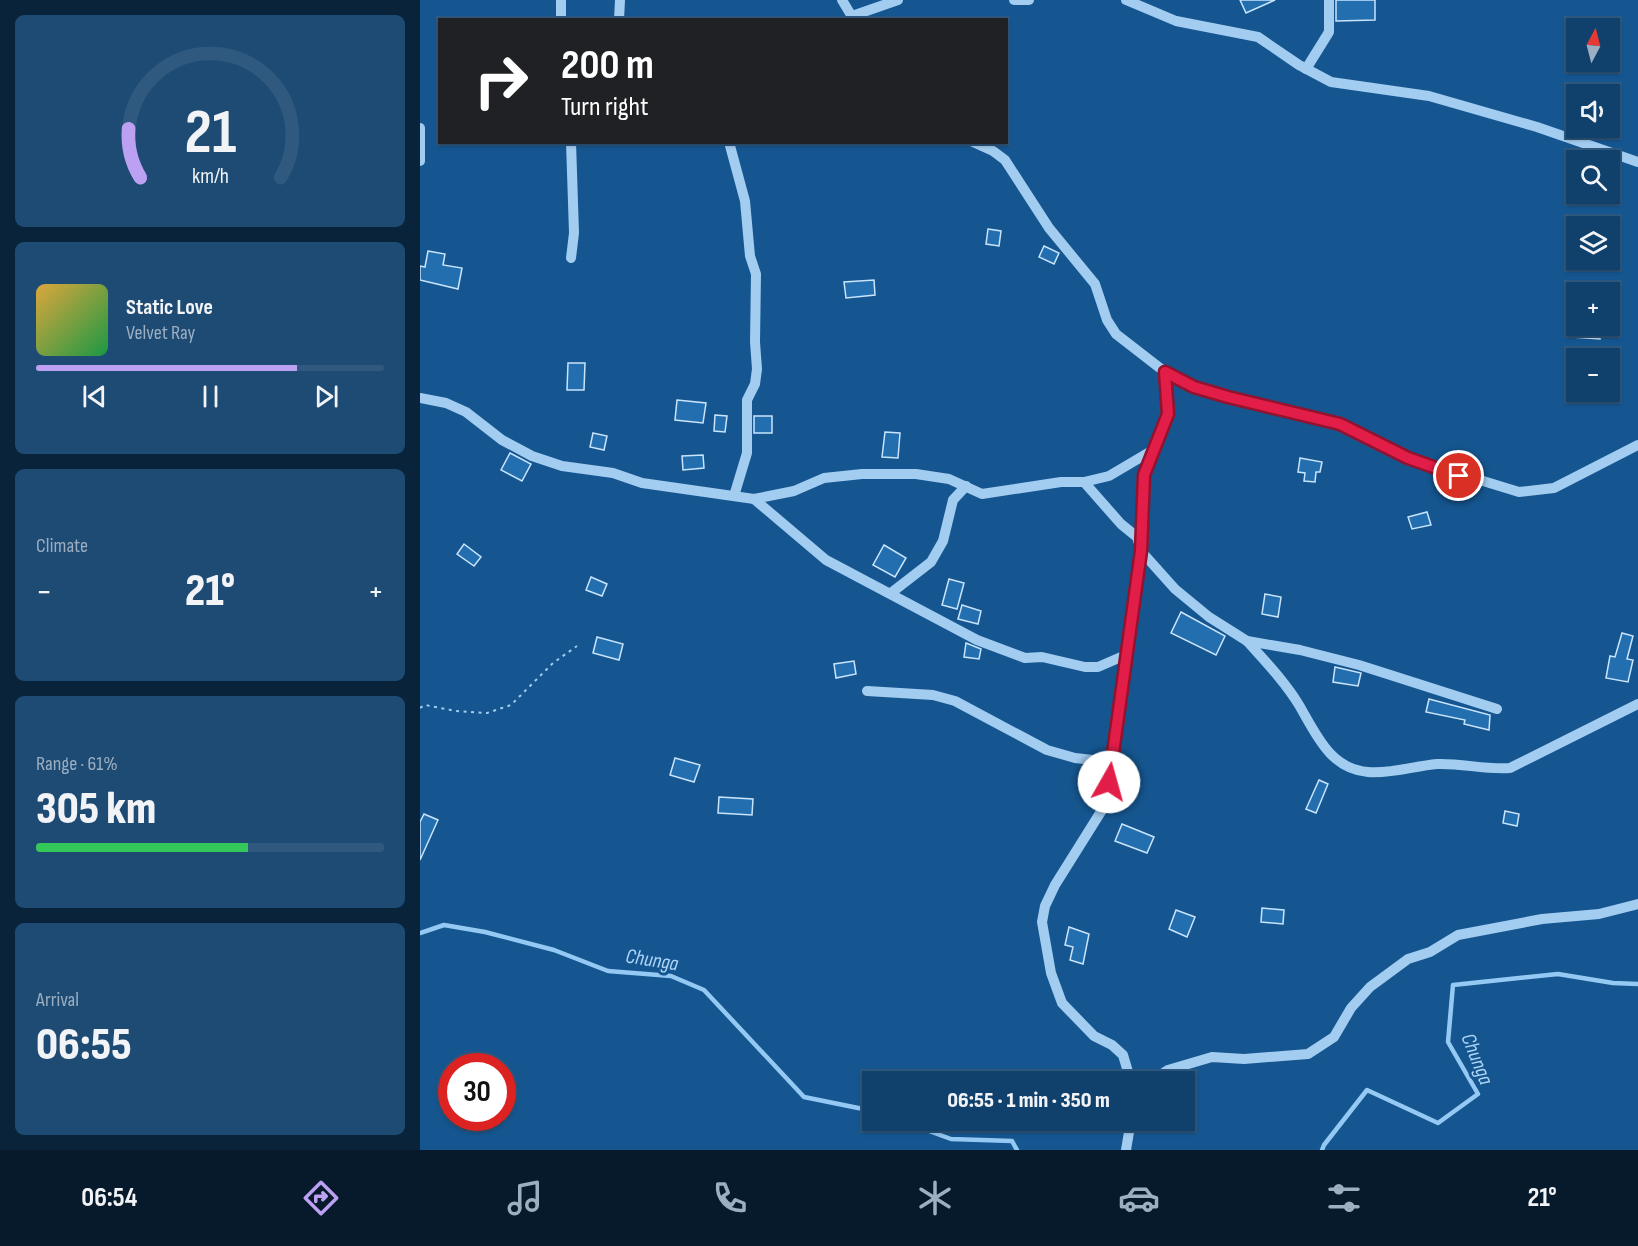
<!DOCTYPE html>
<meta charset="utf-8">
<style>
body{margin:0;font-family:"Sofia Sans Condensed",sans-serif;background:#1e4b74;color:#f1f3f6;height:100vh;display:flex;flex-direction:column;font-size:22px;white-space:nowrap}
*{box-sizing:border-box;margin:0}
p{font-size:20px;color:#9cafc2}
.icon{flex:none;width:33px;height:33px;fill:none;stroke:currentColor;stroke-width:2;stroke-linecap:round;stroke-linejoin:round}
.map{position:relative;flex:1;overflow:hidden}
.side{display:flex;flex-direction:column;gap:15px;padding:15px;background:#09233b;width:420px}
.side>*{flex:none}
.hud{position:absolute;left:18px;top:18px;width:570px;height:126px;border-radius:0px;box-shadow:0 2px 4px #0004,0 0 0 2px #30597f;background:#202124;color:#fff;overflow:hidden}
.needle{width:39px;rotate:7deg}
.fabs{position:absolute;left:1146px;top:18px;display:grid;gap:12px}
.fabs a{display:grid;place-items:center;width:54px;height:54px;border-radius:0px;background:#10406c;box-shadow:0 2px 4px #0004,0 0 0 2px #30597f;font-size:30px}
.speed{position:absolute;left:18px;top:1053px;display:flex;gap:12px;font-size:30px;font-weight:700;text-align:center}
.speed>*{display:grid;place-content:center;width:78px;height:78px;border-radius:50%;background:#10406c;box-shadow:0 2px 4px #0004,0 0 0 2px #30597f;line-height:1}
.speed .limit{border:9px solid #d22;background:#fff;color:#111}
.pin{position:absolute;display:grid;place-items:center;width:51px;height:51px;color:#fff;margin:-26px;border:3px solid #fff;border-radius:50%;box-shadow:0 2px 6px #0007}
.me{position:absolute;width:66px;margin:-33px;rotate:7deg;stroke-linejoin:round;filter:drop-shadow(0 0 4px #0008)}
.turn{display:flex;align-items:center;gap:21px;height:126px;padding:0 24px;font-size:27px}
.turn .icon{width:78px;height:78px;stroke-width:2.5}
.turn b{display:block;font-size:42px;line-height:51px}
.big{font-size:45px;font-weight:800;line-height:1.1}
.side .tile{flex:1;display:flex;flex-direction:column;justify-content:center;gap:9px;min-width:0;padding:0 21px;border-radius:9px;background:#1e4b74}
.side .dial{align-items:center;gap:0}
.dial svg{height:156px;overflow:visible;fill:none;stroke:#30597f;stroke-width:7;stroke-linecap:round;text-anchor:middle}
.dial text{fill:#f1f3f6;stroke:none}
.song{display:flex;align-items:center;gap:18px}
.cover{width:72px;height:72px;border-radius:9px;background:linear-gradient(135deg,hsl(40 70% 55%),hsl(140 70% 35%))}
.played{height:6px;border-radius:3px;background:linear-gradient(90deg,#bca0f2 75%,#30597f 75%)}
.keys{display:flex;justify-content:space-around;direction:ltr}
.heat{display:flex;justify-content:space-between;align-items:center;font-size:33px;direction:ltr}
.charge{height:9px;border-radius:4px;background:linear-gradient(90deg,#34c759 61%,#30597f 0)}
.trip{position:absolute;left:442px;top:1071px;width:333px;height:60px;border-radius:0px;background:#10406c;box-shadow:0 2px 4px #0004,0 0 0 2px #30597f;font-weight:800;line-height:60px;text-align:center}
.menu{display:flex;height:96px;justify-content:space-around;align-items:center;background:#061a2b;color:#9cafc2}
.menu .icon{width:42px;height:42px}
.menu .active{color:#bca0f2}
.menu b{font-size:27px;color:#f1f3f6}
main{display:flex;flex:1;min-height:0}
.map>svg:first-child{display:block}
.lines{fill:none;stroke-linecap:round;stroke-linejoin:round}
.stream{stroke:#94c9f3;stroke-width:4.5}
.building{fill:#236eaf;stroke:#c9e4fc;stroke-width:1.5}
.path{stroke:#a2ccf0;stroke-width:2;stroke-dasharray:3 4.5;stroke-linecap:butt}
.minor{stroke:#a2ccf0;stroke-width:10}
.route-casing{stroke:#92132f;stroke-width:15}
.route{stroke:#e11d48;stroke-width:10}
.labels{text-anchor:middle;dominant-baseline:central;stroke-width:6;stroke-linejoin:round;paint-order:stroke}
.water-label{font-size:21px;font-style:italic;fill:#aed6f8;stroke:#155690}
</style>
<main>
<section class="side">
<div class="tile dial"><svg viewBox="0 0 100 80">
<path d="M14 69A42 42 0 1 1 86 69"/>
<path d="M14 69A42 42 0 0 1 8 44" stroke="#bca0f2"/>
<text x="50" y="56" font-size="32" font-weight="700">21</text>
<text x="50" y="72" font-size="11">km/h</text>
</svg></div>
<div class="tile">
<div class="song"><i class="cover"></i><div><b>Static Love</b><p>Velvet Ray</p></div></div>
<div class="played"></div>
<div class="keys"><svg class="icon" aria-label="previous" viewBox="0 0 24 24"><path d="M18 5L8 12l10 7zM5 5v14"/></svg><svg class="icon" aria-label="pause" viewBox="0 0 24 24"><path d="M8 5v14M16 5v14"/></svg><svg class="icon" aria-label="next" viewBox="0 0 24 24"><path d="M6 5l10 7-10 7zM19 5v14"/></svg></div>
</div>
<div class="tile"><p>Climate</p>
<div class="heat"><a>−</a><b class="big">21°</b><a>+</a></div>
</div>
<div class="tile"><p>Range · 61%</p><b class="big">305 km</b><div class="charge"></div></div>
<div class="tile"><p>Arrival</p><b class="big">06:55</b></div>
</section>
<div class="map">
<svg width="1218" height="1150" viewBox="0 0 1218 1150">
<rect width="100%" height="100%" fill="#155690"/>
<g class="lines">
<g class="stream">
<path d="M0 933 24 925 65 932 134 950 188 971 251 976 284 990 384 1097 453 1111"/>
<path d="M479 1120 531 1139 592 1141 597 1150"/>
<path d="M902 1150 904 1145 947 1090 1018 1123 1058 1094 1028 1042 1033 985 1138 974 1193 983 1218 984"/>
</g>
</g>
<g class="building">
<path d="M820 0H855L826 13Z"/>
<path d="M916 0H955V20L916 21Z"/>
<path d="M568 229 581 231 579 246 566 244Z"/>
<path d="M624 246 639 253 634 264 619 257Z"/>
<path d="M8 251 25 254 23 265 42 268 38 289 0 280V266L5 267Z"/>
<path d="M454 280 455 295 426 298 424 282Z"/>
<path d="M1153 326H1181L1180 339 1152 337Z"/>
<path d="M148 363H165L164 390H147Z"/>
<path d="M257 400 286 403 283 423 255 420Z"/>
<path d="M295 415 307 416 305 432 294 431Z"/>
<rect x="334" y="416" width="18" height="17"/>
<path d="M465 432 480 433 478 458 462 457Z"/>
<path d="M173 433 187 436 184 450 170 447Z"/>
<path d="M90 453 111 464 102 481 81 470Z"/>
<path d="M283 455 284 468 263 470 262 456Z"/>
<path d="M880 458 902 462 900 472H896L895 482 884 481 885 473 878 472Z"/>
<path d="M1007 512 1011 525 992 529 988 517Z"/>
<path d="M44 544 61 557 54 566 37 554Z"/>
<path d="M464 545 486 558 475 577 453 565Z"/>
<path d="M171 577 187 584 182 596 166 590Z"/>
<path d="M529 579 544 583 537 609 522 605Z"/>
<path d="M845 594 861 597 858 617 842 614Z"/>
<path d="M542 605 561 611 558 624 538 619Z"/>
<path d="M761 612 805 636 796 655 751 633Z"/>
<path d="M1202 633 1213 636 1207 659 1213 660 1208 682 1186 678 1190 656 1195 657Z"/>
<path d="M177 637 203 644 199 660 173 653Z"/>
<path d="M546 643 561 649 559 659 544 657Z"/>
<path d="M434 661 436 674 416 678 414 664Z"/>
<path d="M915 667 941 673 938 686 913 682Z"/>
<path d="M1009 699 1070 715 1069 730 1044 724 1045 720 1006 712Z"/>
<path d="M255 758 280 765 274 782 250 775Z"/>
<path d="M899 780 908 784 896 813 886 809Z"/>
<path d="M299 797 333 799 332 815 298 813Z"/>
<path d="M1085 811 1099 814 1097 826 1083 823Z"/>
<path d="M4 814 18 820 0 860V822Z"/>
<path d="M702 824 734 837 727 853 695 841Z"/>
<path d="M842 908 864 910 863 924 841 922Z"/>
<path d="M756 910 775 917 767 937 749 929Z"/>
<path d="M649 927 669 934 663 964 650 960 653 947 645 945Z"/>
</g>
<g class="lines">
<path class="path" d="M0 708 5 705 36 711 67 713 91 705 133 663 157 646"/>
<g class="minor">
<path d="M141 0V20"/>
<path d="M422 0 434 20"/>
<path d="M594 0H609"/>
<path d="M706 0 756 21 838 37 879 65 911 82 1009 96 1117 127 1218 162"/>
<path d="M432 16 478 0"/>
<path d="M199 20 200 0"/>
<path d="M886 69 909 32V0"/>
<path d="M0 128V161"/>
<path d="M151 142 154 233 151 258"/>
<path d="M309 142 325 201 330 256 336 274 335 342 337 369 335 384 327 400V453L314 496"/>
<path d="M553 142 573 151 585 160 629 228 675 284 687 320 696 334 745 372 748 414 724 475 721 551 687 802 635 885 625 906 622 922 631 973 642 1003 674 1036 692 1045 703 1055 711 1082"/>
<path d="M745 372 774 387 808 397 920 424 988 458 1099 492 1134 488 1218 445"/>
<path d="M0 398 26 403 46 412 82 440 112 456 142 466 193 473 222 483 334 499 374 491 404 478 442 474H496L529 479 562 494 641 482H664L689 476 733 450"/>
<path d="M664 482 701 524 717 537 721 551 755 589 789 617 827 641 880 650 939 665 1077 709"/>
<path d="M334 499 406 560 557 640 605 658 622 657 665 667H678L708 654"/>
<path d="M471 593 511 562 523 541 533 500 546 486"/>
<path d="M827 641C845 661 865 682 879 705 896 734 910 769 948 772 972 774 994 766 1017 764 1042 763 1065 770 1090 768L1218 704"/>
<path d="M447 691 513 695 535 701 627 750 655 758 691 762"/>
<path d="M730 1082 748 1070 792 1057 824 1059 888 1054 914 1037 931 1008 950 987 988 959 1010 952 1038 935 1122 919 1179 914 1218 904"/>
<path d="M706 1150 711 1120"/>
</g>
</g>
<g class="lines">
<defs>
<path id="route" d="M689 782 721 551 724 475 748 414 745 372 774 387 808 397 920 424 988 458 1039 476"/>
</defs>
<use href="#route" class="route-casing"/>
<use href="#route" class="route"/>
</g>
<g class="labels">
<g class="water-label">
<text transform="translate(232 960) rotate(9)">Chunga</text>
<text transform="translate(1057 1059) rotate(68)">Chunga</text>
</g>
</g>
</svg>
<div class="fabs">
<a><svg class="needle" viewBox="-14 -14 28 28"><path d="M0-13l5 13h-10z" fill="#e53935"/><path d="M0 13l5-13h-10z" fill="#9cafc2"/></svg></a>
<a><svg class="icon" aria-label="sound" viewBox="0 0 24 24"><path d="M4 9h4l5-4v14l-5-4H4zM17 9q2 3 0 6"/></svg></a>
<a><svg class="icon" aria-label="search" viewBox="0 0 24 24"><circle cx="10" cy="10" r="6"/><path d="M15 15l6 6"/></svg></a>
<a><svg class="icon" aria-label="layers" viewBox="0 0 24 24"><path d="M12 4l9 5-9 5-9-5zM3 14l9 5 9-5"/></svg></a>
<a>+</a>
<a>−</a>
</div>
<div class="speed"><div class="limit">30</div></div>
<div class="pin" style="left:1039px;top:476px;background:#d93025"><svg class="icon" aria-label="arrive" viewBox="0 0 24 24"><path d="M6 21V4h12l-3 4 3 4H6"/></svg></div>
<svg class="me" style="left:689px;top:782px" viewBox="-20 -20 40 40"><circle r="19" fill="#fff"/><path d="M0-13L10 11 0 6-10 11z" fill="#e11d48"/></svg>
<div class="trip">06:55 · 1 min · 350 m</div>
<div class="hud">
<div class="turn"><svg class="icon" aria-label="right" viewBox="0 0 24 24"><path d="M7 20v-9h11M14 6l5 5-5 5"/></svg><div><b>200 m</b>Turn right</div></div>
</div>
</div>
</main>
<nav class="menu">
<b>06:54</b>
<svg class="icon active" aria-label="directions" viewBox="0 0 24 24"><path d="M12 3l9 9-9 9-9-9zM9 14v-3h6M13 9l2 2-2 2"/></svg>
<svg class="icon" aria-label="music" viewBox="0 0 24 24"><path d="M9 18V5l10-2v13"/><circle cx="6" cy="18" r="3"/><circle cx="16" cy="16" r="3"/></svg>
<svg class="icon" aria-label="phone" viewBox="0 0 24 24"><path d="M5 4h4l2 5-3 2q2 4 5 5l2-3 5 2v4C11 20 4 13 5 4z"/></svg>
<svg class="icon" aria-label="climate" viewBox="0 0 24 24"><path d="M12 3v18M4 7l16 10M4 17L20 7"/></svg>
<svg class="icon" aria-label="car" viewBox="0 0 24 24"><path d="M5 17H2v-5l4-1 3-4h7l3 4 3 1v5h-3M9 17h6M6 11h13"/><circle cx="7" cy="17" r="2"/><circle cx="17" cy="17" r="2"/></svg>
<svg class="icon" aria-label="filters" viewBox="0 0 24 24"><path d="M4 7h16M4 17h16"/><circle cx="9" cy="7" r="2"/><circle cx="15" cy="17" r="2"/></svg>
<b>21°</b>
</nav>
